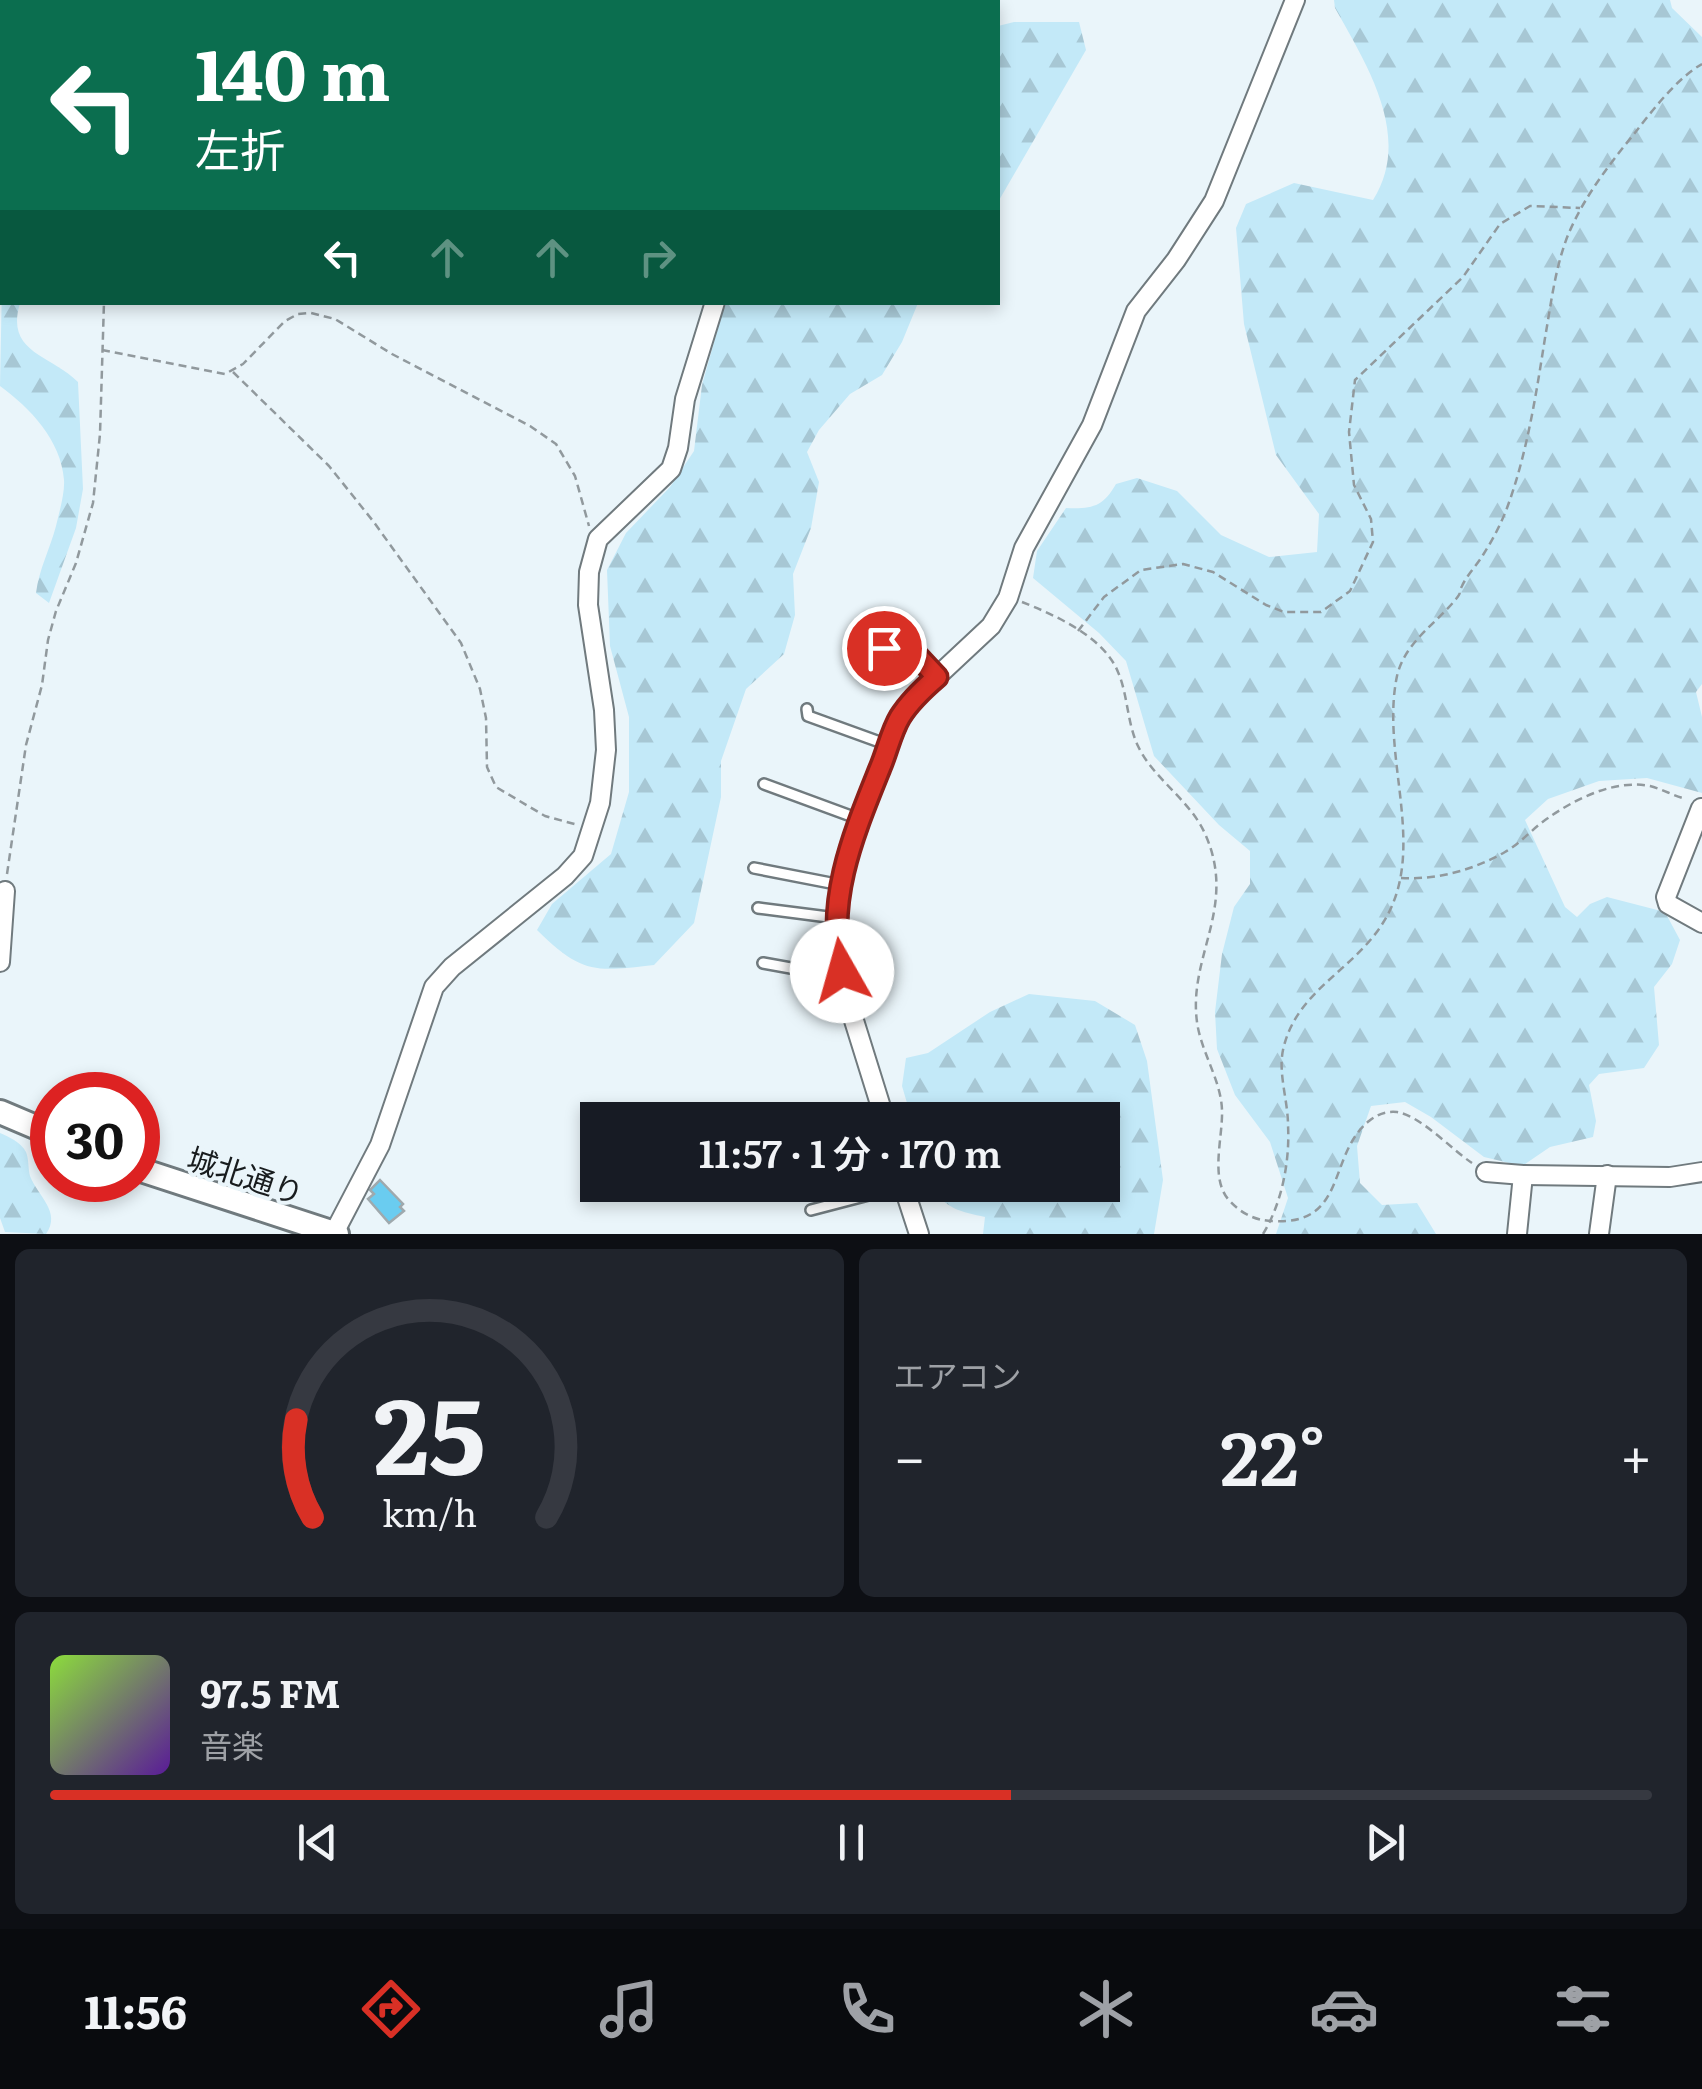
<!DOCTYPE html>
<html lang="ja">
<meta charset="utf-8">
<style>
body{margin:0;font-family:Literata,"Noto Sans JP",serif;background:#20242c;color:#f1f3f6;height:100vh;display:flex;flex-direction:column;font-size:38px;white-space:nowrap}
*{box-sizing:border-box;margin:0}
p{font-size:32px;color:#9ea1a6}
.icon{flex:none;width:55px;height:55px;fill:none;stroke:currentColor;stroke-width:2;stroke-linecap:round;stroke-linejoin:round}
.map{position:relative;height:1234px;overflow:hidden}
.sheet{display:flex;flex-direction:column;gap:15px;padding:15px;background:#0d0f14;flex:1}
.sheet>*{flex:none}
.hud{position:absolute;left:0px;top:0px;width:1000px;height:305px;box-shadow:0 5px 15px #0003;background:#0b6e4f;color:#fff;overflow:hidden}
.speed{position:absolute;left:30px;top:1072px;display:flex;gap:20px;font-size:50px;font-weight:700;text-align:center}
.speed>*{display:grid;place-content:center;width:130px;height:130px;border-radius:50%;background:#171b24;box-shadow:0 5px 15px #0003;line-height:1}
.speed .limit{border:15px solid #d22;background:#fff;color:#111}
.pin{position:absolute;display:grid;place-items:center;width:85px;height:85px;color:#fff;margin:-42px;border:5px solid #fff;border-radius:50%;box-shadow:0 2px 10px #0007}
.me{position:absolute;width:110px;margin:-55px;rotate:353deg;stroke-linejoin:round;filter:drop-shadow(0 0 8px #0008)}
.turn{display:flex;align-items:center;gap:35px;height:210px;padding:0 30px;font-size:45px}
.turn .icon{width:130px;height:130px;stroke-width:2.5}
.turn b{display:block;font-size:70px;line-height:85px}
.lanes{display:flex;align-items:center;height:95px;padding:0 30px;background:#0003;justify-content:center;gap:50px;direction:ltr}
.lanes .off{opacity:.35}
.big{font-size:75px;font-weight:600;line-height:1.1}
.sheet .card{flex:1;display:flex;flex-direction:column;justify-content:center;gap:15px;min-width:0;padding:0 35px;border-radius:15px;background:#20242c}
.sheet .dial{align-items:center;gap:0}
.dial svg{height:260px;overflow:visible;fill:none;stroke:#363941;stroke-width:7;stroke-linecap:round;text-anchor:middle}
.dial text{fill:#f1f3f6;stroke:none}
.song{display:flex;align-items:center;gap:30px}
.cover{width:120px;height:120px;border-radius:15px;background:linear-gradient(135deg,hsl(90 70% 55%),hsl(270 70% 35%))}
.played{height:10px;border-radius:5px;background:linear-gradient(90deg,#d93025 60%,#363941 60%)}
.keys{display:flex;justify-content:space-around;direction:ltr}
.heat{display:flex;justify-content:space-between;align-items:center;font-size:55px;direction:ltr}
.sheet .tiles{flex:1;display:grid;gap:15px;grid-template-columns:1fr 1fr}
.card:last-child{grid-column:span 2}
.trip{position:absolute;left:580px;top:1102px;width:540px;height:100px;border-radius:0px;background:#171b24;box-shadow:0 5px 15px #0003;font-weight:600;line-height:100px;text-align:center}
.dock{display:flex;height:160px;justify-content:space-around;align-items:center;background:#090b0e;color:#9ea1a6}
.dock .icon{width:70px;height:70px}
.dock .selected{color:#d93025}
.dock b{font-size:45px;color:#f1f3f6}
.map>svg:first-child{display:block}
.forest{fill:url(#forest-firs)}
.building{fill:#6accf0;stroke:#9fa9ad;stroke-width:2.5}
.lines{fill:none;stroke-linecap:round;stroke-linejoin:round}
.service-casing{stroke:#707a7e;stroke-width:14}
.minor-casing{stroke:#707a7e;stroke-width:22}
.tertiary-casing{stroke:#707a7e;stroke-width:28}
.path{stroke:#91999d;stroke-width:2.5;stroke-dasharray:8 5;stroke-linecap:butt}
.service{stroke:#fff;stroke-width:9}
.minor{stroke:#fff;stroke-width:18}
.tertiary{stroke:#fff;stroke-width:22}
.route-casing{stroke:#8d1f18;stroke-width:25}
.route{stroke:#d93025;stroke-width:18}
.labels{text-anchor:middle;dominant-baseline:central;stroke-width:8;stroke-linejoin:round;paint-order:stroke}
.street-label{font-size:30px;fill:#181c1e;stroke:#eaf5fa}
</style>
<div class="map">
<svg width="1702" height="1234" viewBox="0 0 1702 1234">
<defs>
<pattern id="forest-firs" width="22" height="20" patternUnits="userSpaceOnUse" patternTransform="scale(2.5)"><rect width="22" height="20" fill="#c3e9f8"/><path d="M5 1l3.5 6h-7zM16 11l3.5 6h-7z" fill="#a7c7d4"/></pattern>
</defs>
<rect width="100%" height="100%" fill="#eaf5fa"/>
<g class="forest">
<path d="M1334 0H1670L1672 8 1702 37V684L1696 692 1702 717V793L1647 778 1599 781 1548 799 1525 820 1565 907 1577 917 1590 904 1607 897 1665 912 1680 940 1672 964 1654 987 1659 1045 1644 1068 1599 1074 1589 1085 1596 1121 1593 1137 1550 1147 1522 1166 1484 1157 1431 1117 1405 1102 1371 1106 1357 1146 1360 1183 1382 1205 1417 1203 1436 1234H1276L1288 1198 1270 1142 1235 1095 1217 1049 1215 1012 1222 954 1234 907 1250 884V851L1219 825 1154 756 1126 661 1099 633 1033 578 1037 551 1066 508C1092 509 1103 507 1116 484L1137 478 1177 491 1221 535 1269 557 1317 552 1319 514 1276 455 1244 324 1236 228 1246 204 1294 183 1373 200C1413 137 1367 65 1335 8Z"/>
<path d="M1014 22H1079L1086 50 998 202V26Z"/>
<path d="M2 283V302L20 303C5 353 50 354 78 382L83 489 76 528 49 603 36 593C39 569 50 549 56 526 59 513 65 493 64 480 61 440 30 408 0 386Z"/>
<path d="M725 303H918L902 342 882 375 850 394 819 430 807 452 819 482 811 528 793 574 795 615 784 654 746 689 721 761V797L694 923 654 965C594 972 582 974 537 930L552 904 611 854 629 792V717L610 646 607 570 626 533 670 487 694 451 702 385Z"/>
<path d="M1029 994 1095 1001 1135 1025 1147 1061 1163 1180 1154 1234H983L985 1217C963 1212 942 1209 933 1185H1102V1120H912L902 1086 906 1058 928 1053 990 1012Z"/>
<path d="M0 1133C9 1137 21 1142 26 1152 29 1159 28 1169 30 1176 37 1195 62 1212 46 1234L5 1232 0 1218Z"/>
</g>
<path class="building" d="M380 1180 403 1204 400 1207 404 1211 389 1223 368 1199 374 1194 370 1190Z"/>
<g class="lines">
<defs>
<g id="service">
<path d="M859 650 908 647 937 677"/>
<path d="M807 709 808 716 888 745"/>
<path d="M764 784 859 819"/>
<path d="M754 868 841 885"/>
<path d="M758 908 836 918"/>
<path d="M763 963 824 974 841 971"/>
<path d="M827 1120 882 1107"/>
<path d="M811 1210 903 1186"/>
</g>
<g id="minor">
<path d="M696 0V2"/>
<path d="M1701 808 1666 897 1668 904 1702 923"/>
<path d="M0 962 5 891"/>
<path d="M885 1120 847 998 837 950 836 918 846 859 859 819 899 720 914 698 991 626 1008 598 1024 548 1092 425 1136 311 1176 260 1214 201 1295 0"/>
<path d="M1486 1172 1523 1175 1670 1177 1702 1172"/>
<path d="M903 1185 919 1234"/>
<path d="M334 1233 380 1145 434 987 452 967 565 876 583 856 600 803 606 750 604 710 588 605 589 572 598 539 671 469 678 448 685 399 715 302"/>
<path d="M1517 1234 1523 1175"/>
<path d="M1599 1234 1607 1175"/>
</g>
<g id="tertiary">
<path d="M0 1112 52 1134"/>
<path d="M138 1169 337 1234"/>
</g>
</defs>
<use href="#service" class="service-casing"/>
<use href="#minor" class="minor-casing"/>
<use href="#tertiary" class="tertiary-casing"/>
<g class="path">
<path d="M102 350 225 374 243 364 285 321 298 314 311 313 335 319 392 354 530 426 556 444 575 476 589 526"/>
<path d="M233 372 329 466 373 521 461 643 480 689 486 718 487 767 496 787 545 816 578 825"/>
<path d="M1022 602C1055 615 1104 637 1118 672 1128 695 1127 723 1138 746 1154 780 1191 800 1206 836 1237 908 1188 956 1197 1022 1201 1052 1221 1080 1222 1110 1223 1137 1210 1177 1228 1199 1240 1213 1255 1221 1274 1221 1348 1225 1327 1155 1369 1121 1378 1114 1386 1111 1397 1112 1421 1116 1451 1149 1472 1163"/>
<path d="M1078 631 1104 597 1141 570 1183 564 1213 572 1266 605 1284 612H1321L1350 591 1373 542 1371 519 1354 485 1349 432 1355 380 1463 277 1500 224 1530 206 1580 208"/>
<path d="M7 874 26 745 42 685 48 640 56 611 76 563 93 503 100 434 104 302"/>
<path d="M1401 878C1438 880 1473 870 1505 852 1521 843 1533 828 1548 818 1575 799 1615 779 1650 786 1662 789 1674 796 1686 799"/>
<path d="M1263 1234C1282 1203 1290 1161 1288 1125 1288 1101 1278 1073 1283 1050 1297 985 1364 968 1391 908 1423 838 1381 752 1397 676 1405 642 1435 625 1456 599 1463 590 1457 596 1462 586 1467 575 1477 565 1483 555 1492 541 1501 524 1507 508 1527 454 1536 395 1545 338 1551 304 1555 268 1568 235 1584 197 1608 166 1634 134 1652 111 1676 79 1702 64"/>
</g>
<use href="#service" class="service"/>
<use href="#minor" class="minor"/>
<use href="#tertiary" class="tertiary"/>
</g>
<g class="lines">
<defs>
<path id="route" d="M842 971C825 900 854 833 880 768 887 752 891 732 900 717 910 701 923 689 937 677L908 646 884 648"/>
</defs>
<use href="#route" class="route-casing"/>
<use href="#route" class="route"/>
</g>
<g class="labels">
<g class="street-label">
<text transform="translate(246 1174) rotate(18)">城北通り</text>
</g>
</g>
</svg>
<div class="speed"><div class="limit">30</div></div>
<div class="pin" style="left:884px;top:648px;background:#d93025"><svg class="icon" aria-label="arrive" viewBox="0 0 24 24"><path d="M6 21V4h12l-3 4 3 4H6"/></svg></div>
<svg class="me" style="left:842px;top:971px" viewBox="-20 -20 40 40"><circle r="19" fill="#fff"/><path d="M0-13L10 11 0 6-10 11z" fill="#d93025"/></svg>
<div class="trip">11:57 · 1 分 · 170 m</div>
<div class="hud">
<div class="turn"><svg class="icon" aria-label="left" viewBox="0 0 24 24"><path d="M17 20v-9H6M10 6l-5 5 5 5"/></svg><div><b>140 m</b>左折</div></div>
<div class="lanes"><svg class="icon" aria-label="left" viewBox="0 0 24 24"><path d="M17 20v-9H6M10 6l-5 5 5 5"/></svg><svg class="icon off" aria-label="ahead" viewBox="0 0 24 24"><path d="M12 20V5M6 11l6-6 6 6"/></svg><svg class="icon off" aria-label="ahead" viewBox="0 0 24 24"><path d="M12 20V5M6 11l6-6 6 6"/></svg><svg class="icon off" aria-label="right" viewBox="0 0 24 24"><path d="M7 20v-9h11M14 6l5 5-5 5"/></svg></div>
</div>
</div>
<section class="sheet">
<div class="tiles">
<div class="card dial"><svg viewBox="0 0 100 80">
<path d="M14 69A42 42 0 1 1 86 69"/>
<path d="M14 69A42 42 0 0 1 9 39" stroke="#d93025"/>
<text x="50" y="56" font-size="32" font-weight="700">25</text>
<text x="50" y="72" font-size="11">km/h</text>
</svg></div>
<div class="card"><p>エアコン</p>
<div class="heat"><a>−</a><b class="big">22°</b><a>+</a></div>
</div>
<div class="card">
<div class="song"><i class="cover"></i><div><b>97.5 FM</b><p>音楽</p></div></div>
<div class="played"></div>
<div class="keys"><svg class="icon" aria-label="previous" viewBox="0 0 24 24"><path d="M18 5L8 12l10 7zM5 5v14"/></svg><svg class="icon" aria-label="pause" viewBox="0 0 24 24"><path d="M8 5v14M16 5v14"/></svg><svg class="icon" aria-label="next" viewBox="0 0 24 24"><path d="M6 5l10 7-10 7zM19 5v14"/></svg></div>
</div>
</div>
</section>
<nav class="dock">
<b>11:56</b>
<svg class="icon selected" aria-label="directions" viewBox="0 0 24 24"><path d="M12 3l9 9-9 9-9-9zM9 14v-3h6M13 9l2 2-2 2"/></svg>
<svg class="icon" aria-label="music" viewBox="0 0 24 24"><path d="M9 18V5l10-2v13"/><circle cx="6" cy="18" r="3"/><circle cx="16" cy="16" r="3"/></svg>
<svg class="icon" aria-label="phone" viewBox="0 0 24 24"><path d="M5 4h4l2 5-3 2q2 4 5 5l2-3 5 2v4C11 20 4 13 5 4z"/></svg>
<svg class="icon" aria-label="climate" viewBox="0 0 24 24"><path d="M12 3v18M4 7l16 10M4 17L20 7"/></svg>
<svg class="icon" aria-label="car" viewBox="0 0 24 24"><path d="M5 17H2v-5l4-1 3-4h7l3 4 3 1v5h-3M9 17h6M6 11h13"/><circle cx="7" cy="17" r="2"/><circle cx="17" cy="17" r="2"/></svg>
<svg class="icon" aria-label="filters" viewBox="0 0 24 24"><path d="M4 7h16M4 17h16"/><circle cx="9" cy="7" r="2"/><circle cx="15" cy="17" r="2"/></svg>
</nav>
